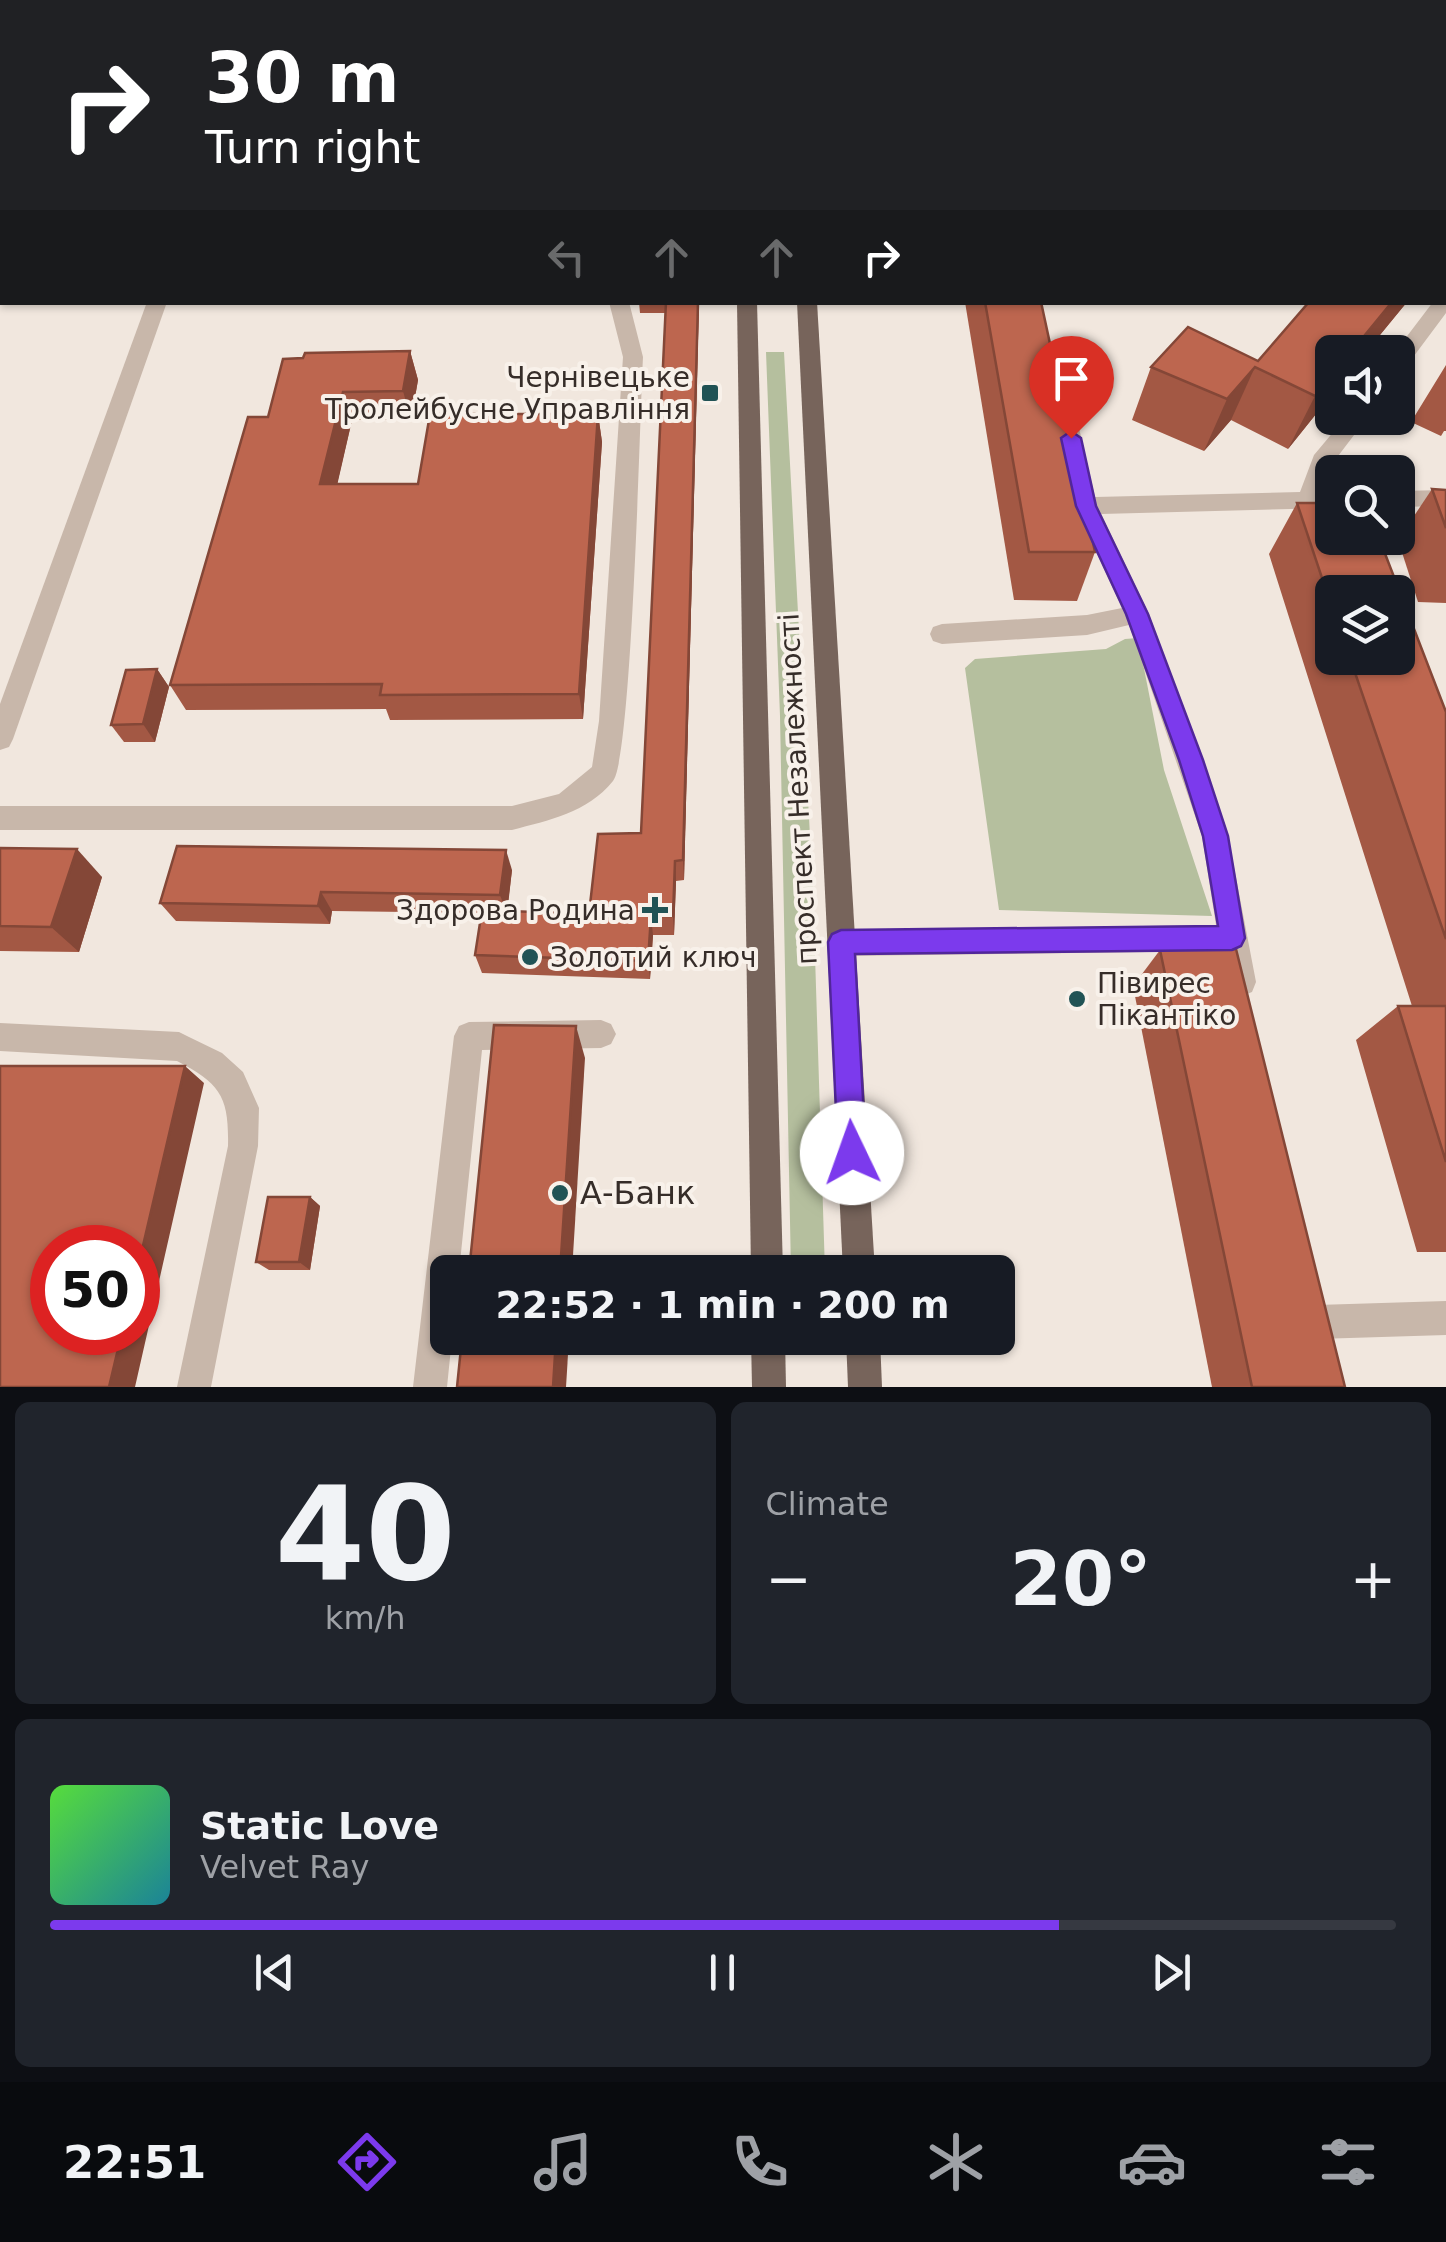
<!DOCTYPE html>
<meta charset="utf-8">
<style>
body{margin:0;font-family:"DejaVu Sans",sans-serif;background:#20242c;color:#f1f3f6;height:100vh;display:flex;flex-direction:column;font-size:38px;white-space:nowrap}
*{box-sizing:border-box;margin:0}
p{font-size:32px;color:#9ea1a6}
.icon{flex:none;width:55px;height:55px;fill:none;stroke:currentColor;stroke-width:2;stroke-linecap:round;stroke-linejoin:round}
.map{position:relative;height:1387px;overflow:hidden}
.details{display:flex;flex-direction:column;gap:15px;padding:15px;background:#0d0f14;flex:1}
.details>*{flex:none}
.guide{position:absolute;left:0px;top:0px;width:1448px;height:305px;box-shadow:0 2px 8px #0004;background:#202124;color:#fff;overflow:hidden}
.tools{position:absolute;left:1315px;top:335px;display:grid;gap:20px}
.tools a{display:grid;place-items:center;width:100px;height:100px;border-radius:15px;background:#171b24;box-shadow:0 2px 8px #0004;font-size:50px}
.speed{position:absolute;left:30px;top:1225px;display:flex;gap:20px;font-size:50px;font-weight:700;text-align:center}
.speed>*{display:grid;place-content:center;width:130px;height:130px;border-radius:50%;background:#171b24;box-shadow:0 2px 8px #0004;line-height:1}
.speed .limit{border:15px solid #d22;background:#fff;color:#111}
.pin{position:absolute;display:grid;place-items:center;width:85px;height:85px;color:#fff;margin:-102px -42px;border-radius:50% 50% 50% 0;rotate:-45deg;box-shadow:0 0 10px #0007}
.pin .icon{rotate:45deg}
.me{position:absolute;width:110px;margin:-55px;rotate:357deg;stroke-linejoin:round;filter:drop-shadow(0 0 8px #0008)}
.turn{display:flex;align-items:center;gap:35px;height:210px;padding:0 40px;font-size:45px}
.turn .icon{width:130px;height:130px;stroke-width:2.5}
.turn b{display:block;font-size:70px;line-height:85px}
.lanes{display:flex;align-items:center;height:95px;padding:0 40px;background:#0003;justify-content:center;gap:50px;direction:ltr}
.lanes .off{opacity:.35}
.big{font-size:75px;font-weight:700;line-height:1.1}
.details .card{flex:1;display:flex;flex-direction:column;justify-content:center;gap:15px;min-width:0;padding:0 35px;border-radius:15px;background:#20242c}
.details .dial{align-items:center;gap:0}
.dial b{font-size:130px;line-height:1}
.song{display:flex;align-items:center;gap:30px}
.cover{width:120px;height:120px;border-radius:15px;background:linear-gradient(135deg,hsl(110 70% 55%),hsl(190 70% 35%))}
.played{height:10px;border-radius:5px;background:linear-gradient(90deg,#7c3aed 75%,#363941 75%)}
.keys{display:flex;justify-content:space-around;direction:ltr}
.heat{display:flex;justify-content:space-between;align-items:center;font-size:55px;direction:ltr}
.details .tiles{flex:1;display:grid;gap:15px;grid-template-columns:1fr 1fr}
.card:last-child{grid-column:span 2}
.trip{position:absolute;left:430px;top:1255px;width:585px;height:100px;border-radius:15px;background:#171b24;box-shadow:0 2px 8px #0004;font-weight:700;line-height:100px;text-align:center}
.tab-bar{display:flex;height:160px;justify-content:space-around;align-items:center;background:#090b0e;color:#9ea1a6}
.tab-bar .icon{width:70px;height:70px}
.tab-bar .on{color:#7c3aed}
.tab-bar b{font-size:45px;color:#f1f3f6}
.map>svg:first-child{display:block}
.green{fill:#b5bf9e}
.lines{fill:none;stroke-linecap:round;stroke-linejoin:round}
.minor{fill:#c8b7aa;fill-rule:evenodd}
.major{fill:#77645b;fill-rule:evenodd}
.wall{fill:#a35844;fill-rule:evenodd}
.shaded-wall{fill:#844737}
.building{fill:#bd664f;stroke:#844737;stroke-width:2.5}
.route{fill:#7c3aed;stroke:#51269a;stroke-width:2.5}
.poi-dot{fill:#215355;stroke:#f8f1ea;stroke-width:4}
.labels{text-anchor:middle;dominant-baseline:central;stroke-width:8;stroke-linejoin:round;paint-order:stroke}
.poi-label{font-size:28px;fill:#362d29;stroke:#f8f1ea;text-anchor:end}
.street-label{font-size:28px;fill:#362d29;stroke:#f8f1ea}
.near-poi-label{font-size:32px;fill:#362d29;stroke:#f8f1ea;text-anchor:start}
</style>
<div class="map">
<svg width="1446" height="1387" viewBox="0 0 1446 1387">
<rect width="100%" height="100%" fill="#f1e7de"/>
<g class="green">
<path d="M766 352H784L813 892 825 1272H791L780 716Z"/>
<path d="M1138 638 1164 770 1212 916 999 910 965 668 975 659 1106 649 1125 639Z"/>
</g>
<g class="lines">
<g class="minor">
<rect x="1445" y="89" width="1" height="10"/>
<path d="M2 189V205L0 206V190Z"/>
<path d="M1446 296V313L1405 368 1398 370 1395 352 1433 302H1445Z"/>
<path d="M147 302H167L13 739 9 747 0 750V704Z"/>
<path d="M609 302H629L643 357C640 413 632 758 613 781 587 813 549 820 512 830H0V806H512L559 794 592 767 599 721 623 357Z"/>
<path d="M1057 369 1067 376 1095 497 1300 492 1314 455 1345 418H1367L1332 464 1323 492H1332V508L1101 514 1149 614 1228 836 1256 982 1252 992 1242 996 1232 992 1221 951 841 956 831 952 827 943 831 934 841 930 1216 925 1202 836 1129 625 1087 635 942 644 933 641 930 634 933 627 942 624 1087 615 1122 608 1075 506 1047 376Z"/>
<path d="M1446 490V506L1398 507V491Z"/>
<path d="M601 1020 611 1024 616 1034 611 1044 601 1048 482 1050 459 1272H448V1338H452L447 1387H413L454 1036 459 1026 469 1022Z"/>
<path d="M0 1023 179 1032 189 1037 222 1053 243 1072 259 1108 258 1146 211 1387H177L228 1146C229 1097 221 1084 177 1061L0 1051Z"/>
<path d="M1446 1301V1335L1317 1339 1305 1334 1300 1322 1305 1310 1317 1305Z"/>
</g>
<g class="major">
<path d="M628 0H653L654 2H630Z"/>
<path d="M737 302H757L783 1272H751Z"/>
<path d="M797 302H817L875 1272H843Z"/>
<path d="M751 1338H785L786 1387H752Z"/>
<path d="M846 1338H880L882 1387H848Z"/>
</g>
</g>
<g class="wall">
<path d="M639 302H699L684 880 676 881 674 935H653L650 979 482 973 475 955 481 913 332 911 330 924 176 921 160 903 512 870 507 911 589 914 641 833 665 313H640Z"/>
<path d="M965 302H1041L1095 552 1077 601 1014 600Z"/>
<path d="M1309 302H1407L1366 352H1332V394L1288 449 1231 420 1204 451 1132 420 1151 367 1258 361Z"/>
<path d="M410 351 418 380 411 420H352L337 484H418L598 414 602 442 583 719 390 720 386 709 186 710 170 685 268 417 303 358Z"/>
<path d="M1446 365V431H1444L1441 436 1411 422Z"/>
<path d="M1432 489 1446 490V603L1418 602 1398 540Z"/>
<path d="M1297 503 1446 712V1252H1417L1356 1040 1398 1006H1412L1269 554ZM1332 592 1398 658H1332Z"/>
<path d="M157 669 169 687 155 742H124L111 725Z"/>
<path d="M0 848 102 877 79 952 0 951Z"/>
<path d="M1160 950 1345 1387H1212L1133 986Z"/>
<path d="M310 1197 320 1206 310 1270H269L256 1262Z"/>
</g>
<g class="shaded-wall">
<path d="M35 0H56L57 2H35Z"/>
<path d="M2 61V138L0 135V66Z"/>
<path d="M698 302H699L684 880 683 860Z"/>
<path d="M1392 302H1407L1366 352H1351Z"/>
<path d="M410 351 418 380 411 420 403 391Z"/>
<path d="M1255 367 1231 420 1204 451 1227 399Z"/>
<path d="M1332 375V394L1288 449 1315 396Z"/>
<path d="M343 392 352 420 331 512 320 484Z"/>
<path d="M598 414 602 442 583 719 579 694Z"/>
<path d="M157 669 169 687 155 742 143 724Z"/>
<path d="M77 849 102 877 79 952 51 927Z"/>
<path d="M506 850 512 870 507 914 500 895Z"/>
<path d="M675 861 676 881 674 935 673 916Z"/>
<path d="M321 892 332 911 330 924 318 906Z"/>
<path d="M651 916 653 935 650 979 648 961Z"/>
<path d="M576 1026 585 1058 572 1272H560Z"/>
<path d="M185 1066 204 1083 135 1387H109L122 1332H138V1267Z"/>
<path d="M310 1197 320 1206 310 1270 299 1262Z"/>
<path d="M556 1338H569L566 1387H553Z"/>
</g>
<g class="building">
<path d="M0 0H37L35 2H2V61L0 66Z"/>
<path d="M903 0H1329L1336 2H904Z"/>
<path d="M1446 146V237L1445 238V147Z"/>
<path d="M666 302H698L683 860 675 861 673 916H651L648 961 475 955 482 910 589 914 598 834 641 833Z"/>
<path d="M985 302H1041L1095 552H1029Z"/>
<path d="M1309 302H1392L1351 352H1332V375L1315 396 1255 367 1227 399 1151 367 1188 327 1258 361Z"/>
<path d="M410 351 403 391 343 392 320 484H418L430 414H598L579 694 380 695 382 684 170 685 248 417H268L283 359 303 358 305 353Z"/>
<path d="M1432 489 1446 490V528Z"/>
<path d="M1297 503H1332V538H1379L1446 712V939L1350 658H1398V592H1332V608Z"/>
<path d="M157 669 143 724 111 725 126 670Z"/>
<path d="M177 846 506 850 500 895 321 892 318 906 160 903Z"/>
<path d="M0 848 77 849 51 927 0 926Z"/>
<path d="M1236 949 1345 1387H1252L1160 950Z"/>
<path d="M1398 1006H1446V1162Z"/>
<path d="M494 1025 576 1026 560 1272H469Z"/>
<path d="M0 1066H185L138 1267V1248H52V1332H122L109 1387H0Z"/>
<path d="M268 1197H310L299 1262H256Z"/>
<path d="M462 1338H556L553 1387H457Z"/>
</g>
<path class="route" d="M1071 431 1081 438 1096 506 1148 614 1203 760 1228 836 1245 938 1241 946 1232 950 855 954 866 1153 862 1163 852 1167 842 1163 838 1153 828 942 832 934 841 930 1218 926 1203 836 1179 760 1126 614 1076 506 1061 438Z"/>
<g class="poi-dot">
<rect x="700" y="383" width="20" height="20" rx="5"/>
<path d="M650 895h10v10h10v10h-10v10h-10v-10h-10v-10h10z"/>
<circle cx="530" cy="957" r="10"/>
<circle cx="1077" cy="999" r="10"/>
<circle cx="560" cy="1193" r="10"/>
</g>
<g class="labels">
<g class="poi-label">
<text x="690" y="377">Чернівецьке<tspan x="690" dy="32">Тролейбусне Управління</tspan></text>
<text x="635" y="910">Здорова Родина</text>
<text x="550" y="957" text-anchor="start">Золотий ключ</text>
<text x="1097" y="983" text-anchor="start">Півирес<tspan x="1097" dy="32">Пікантіко</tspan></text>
</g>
<g class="street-label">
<text transform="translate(798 789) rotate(-93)">проспект Незалежності</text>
</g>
<g class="near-poi-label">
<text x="580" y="1193">А-Банк</text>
</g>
</g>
</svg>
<div class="tools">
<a><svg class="icon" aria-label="sound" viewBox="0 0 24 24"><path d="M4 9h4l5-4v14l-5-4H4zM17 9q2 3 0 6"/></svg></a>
<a><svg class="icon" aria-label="search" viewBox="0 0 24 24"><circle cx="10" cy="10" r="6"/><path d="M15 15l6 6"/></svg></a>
<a><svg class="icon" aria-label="layers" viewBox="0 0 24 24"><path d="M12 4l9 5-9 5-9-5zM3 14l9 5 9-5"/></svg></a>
</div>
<div class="speed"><div class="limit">50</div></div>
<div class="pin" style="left:1071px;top:438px;background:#d93025"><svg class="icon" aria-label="arrive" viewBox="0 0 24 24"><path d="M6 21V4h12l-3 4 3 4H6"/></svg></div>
<svg class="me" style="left:852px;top:1153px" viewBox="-20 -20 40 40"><circle r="19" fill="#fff"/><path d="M0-13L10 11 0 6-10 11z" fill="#7c3aed"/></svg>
<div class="trip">22:52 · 1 min · 200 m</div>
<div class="guide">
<div class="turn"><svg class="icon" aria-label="right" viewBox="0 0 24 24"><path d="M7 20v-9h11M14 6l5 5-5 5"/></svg><div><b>30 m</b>Turn right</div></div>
<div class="lanes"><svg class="icon off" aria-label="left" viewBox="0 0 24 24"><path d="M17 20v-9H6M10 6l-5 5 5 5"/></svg><svg class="icon off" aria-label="ahead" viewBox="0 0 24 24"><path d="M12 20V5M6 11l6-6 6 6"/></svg><svg class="icon off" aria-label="ahead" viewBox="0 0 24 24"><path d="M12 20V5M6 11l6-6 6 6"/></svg><svg class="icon" aria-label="right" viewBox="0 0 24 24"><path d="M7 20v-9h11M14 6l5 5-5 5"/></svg></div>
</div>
</div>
<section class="details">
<div class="tiles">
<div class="card dial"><b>40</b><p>km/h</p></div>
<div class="card"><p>Climate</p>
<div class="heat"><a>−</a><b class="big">20°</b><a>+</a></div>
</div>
<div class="card">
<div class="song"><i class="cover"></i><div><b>Static Love</b><p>Velvet Ray</p></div></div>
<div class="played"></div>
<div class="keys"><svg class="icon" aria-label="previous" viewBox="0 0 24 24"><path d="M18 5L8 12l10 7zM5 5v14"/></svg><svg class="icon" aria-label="pause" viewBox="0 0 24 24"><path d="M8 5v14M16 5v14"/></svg><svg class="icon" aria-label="next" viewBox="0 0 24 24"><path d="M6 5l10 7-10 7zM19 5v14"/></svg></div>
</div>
</div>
</section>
<nav class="tab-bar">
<b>22:51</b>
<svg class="icon on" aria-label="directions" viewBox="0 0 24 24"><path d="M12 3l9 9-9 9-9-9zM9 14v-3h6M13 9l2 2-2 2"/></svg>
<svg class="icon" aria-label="music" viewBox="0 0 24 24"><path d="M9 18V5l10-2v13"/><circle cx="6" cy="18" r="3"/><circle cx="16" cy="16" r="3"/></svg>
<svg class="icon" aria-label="phone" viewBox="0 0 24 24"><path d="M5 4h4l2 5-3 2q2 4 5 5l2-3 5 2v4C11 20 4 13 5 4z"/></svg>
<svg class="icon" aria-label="climate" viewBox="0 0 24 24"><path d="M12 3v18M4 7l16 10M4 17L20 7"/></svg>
<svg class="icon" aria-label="car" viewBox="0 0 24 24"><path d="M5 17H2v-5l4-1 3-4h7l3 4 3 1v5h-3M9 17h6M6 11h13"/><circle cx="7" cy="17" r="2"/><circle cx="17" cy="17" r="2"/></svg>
<svg class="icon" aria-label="filters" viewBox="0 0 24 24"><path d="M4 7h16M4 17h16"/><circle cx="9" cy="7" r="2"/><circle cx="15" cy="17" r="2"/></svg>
</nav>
